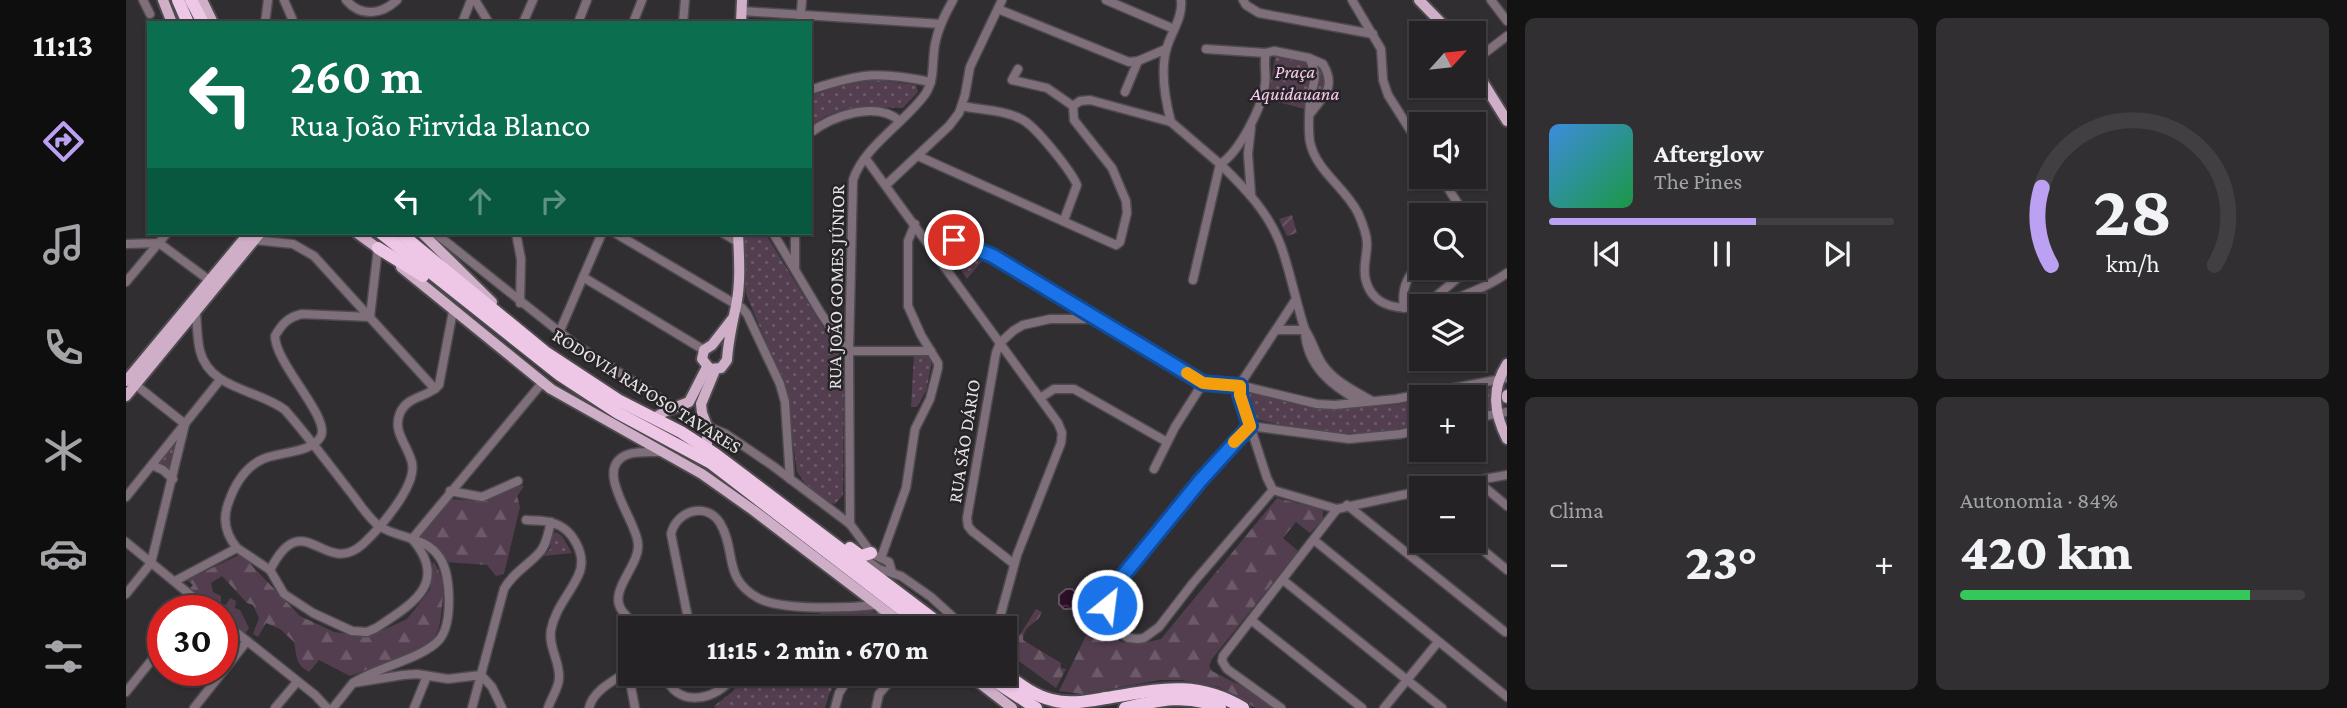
<!DOCTYPE html>
<html lang="pt">
<meta charset="utf-8">
<style>
body{margin:0;font-family:"Crimson Pro",serif;background:#312f32;color:#f1f3f6;height:100vh;display:flex;flex-direction:column;font-size:26px;white-space:nowrap}
*{box-sizing:border-box;margin:0}
p{font-size:23px;color:#a3a4a7}
.icon{flex:none;width:38px;height:38px;fill:none;stroke:currentColor;stroke-width:2;stroke-linecap:round;stroke-linejoin:round}
.map{position:relative;flex:1;overflow:hidden}
.panel{display:flex;flex-direction:column;gap:18px;padding:18px;background:#141314;width:840px}
.panel>*{flex:none}
.top-card{position:absolute;left:21px;top:21px;width:665px;height:214px;border-radius:0px;box-shadow:0 2px 5px #0004,0 0 0 2px #423f42;background:#0b6e4f;color:#fff;overflow:hidden}
.needle{width:46px;rotate:63deg}
.tools{position:absolute;left:1283px;top:21px;display:grid;gap:14px}
.tools a{display:grid;place-items:center;width:77px;height:77px;border-radius:0px;background:#252225;box-shadow:0 2px 5px #0004,0 0 0 2px #423f42;font-size:35px}
.speed{position:absolute;left:21px;top:595px;display:flex;gap:14px;font-size:35px;font-weight:700;text-align:center}
.speed>*{display:grid;place-content:center;width:91px;height:91px;border-radius:50%;background:#252225;box-shadow:0 2px 5px #0004,0 0 0 2px #423f42;line-height:1}
.speed .limit{border:10px solid #d22;background:#fff;color:#111}
.pin{position:absolute;display:grid;place-items:center;width:60px;height:60px;color:#fff;margin:-30px;border:4px solid #fff;border-radius:50%;box-shadow:0 2px 7px #0007}
.me{position:absolute;width:77px;margin:-38px;rotate:29deg;stroke-linejoin:round;filter:drop-shadow(0 0 5px #0008)}
.turn{display:flex;align-items:center;gap:24px;height:147px;padding:0 28px;font-size:32px}
.turn .icon{width:91px;height:91px;stroke-width:2.5}
.turn b{display:block;font-size:49px;line-height:60px}
.lanes{display:flex;align-items:center;height:66px;padding:0 28px;background:#0003;justify-content:center;gap:35px;direction:ltr}
.lanes .off{opacity:.35}
.big{font-size:52px;font-weight:800;line-height:1.1}
.panel .tile{flex:1;display:flex;flex-direction:column;justify-content:center;gap:10px;min-width:0;padding:0 24px;border-radius:10px;background:#312f32}
.panel .dial{align-items:center;gap:0}
.dial svg{height:182px;overflow:visible;fill:none;stroke:#423f42;stroke-width:7;stroke-linecap:round;text-anchor:middle}
.dial text{fill:#f1f3f6;stroke:none}
.song{display:flex;align-items:center;gap:21px}
.cover{width:84px;height:84px;border-radius:10px;background:linear-gradient(135deg,hsl(210 70% 55%),hsl(140 70% 35%))}
.played{height:7px;border-radius:4px;background:linear-gradient(90deg,#bca0f2 60%,#423f42 60%)}
.keys{display:flex;justify-content:space-around;direction:ltr}
.heat{display:flex;justify-content:space-between;align-items:center;font-size:38px;direction:ltr}
.charge{height:10px;border-radius:5px;background:linear-gradient(90deg,#34c759 84%,#423f42 0)}
.panel .tiles{flex:1;display:grid;gap:18px;grid-template-columns:repeat(2,1fr)}
.trip{position:absolute;left:492px;top:616px;width:399px;height:70px;border-radius:0px;background:#252225;box-shadow:0 2px 5px #0004,0 0 0 2px #423f42;font-weight:800;line-height:70px;text-align:center}
main{display:flex;flex:1;min-height:0}
.tab-bar{display:flex;flex-direction:column;width:126px;justify-content:space-around;align-items:center;background:#0f0e0f;color:#a3a4a7}
.tab-bar .icon{width:49px;height:49px}
.tab-bar .on{color:#bca0f2}
.tab-bar b{font-size:32px;color:#f1f3f6}
.map>svg:first-child{display:block}
.grass{fill:url(#grass-dots)}
.forest{fill:url(#forest-firs)}
.garden{fill:url(#garden-furrows)}
.water{fill:url(#water-ripples);stroke:#644f60;stroke-width:2}
.lines{fill:none;stroke-linecap:round;stroke-linejoin:round}
.minor-casing{stroke:#4e4b4e;stroke-width:11}
.major-casing{stroke:#4e4b4e;stroke-width:14}
.highway-casing{stroke:#4e4b4e;stroke-width:16}
.minor{stroke:#7f6f7b;stroke-width:8}
.major{stroke:#cfaec8;stroke-width:10}
.highway{stroke:#efc7e6;stroke-width:12}
.route-casing{stroke:#114b97;stroke-width:18}
.route{stroke:#1a73e8;stroke-width:12}
.slow{stroke:#f59e0b;stroke-width:12}
.labels{text-anchor:middle;dominant-baseline:central;stroke-width:5;stroke-linejoin:round;paint-order:stroke}
.park-label{font-size:19px;font-style:italic;fill:#fbcbf1;stroke:#272427}
.street-label{font-size:19px;fill:#e5e3e4;stroke:#272427}
</style>
<main>
<nav class="tab-bar">
<b>11:13</b>
<svg class="icon on" aria-label="directions" viewBox="0 0 24 24"><path d="M12 3l9 9-9 9-9-9zM9 14v-3h6M13 9l2 2-2 2"/></svg>
<svg class="icon" aria-label="music" viewBox="0 0 24 24"><path d="M9 18V5l10-2v13"/><circle cx="6" cy="18" r="3"/><circle cx="16" cy="16" r="3"/></svg>
<svg class="icon" aria-label="phone" viewBox="0 0 24 24"><path d="M5 4h4l2 5-3 2q2 4 5 5l2-3 5 2v4C11 20 4 13 5 4z"/></svg>
<svg class="icon" aria-label="climate" viewBox="0 0 24 24"><path d="M12 3v18M4 7l16 10M4 17L20 7"/></svg>
<svg class="icon" aria-label="car" viewBox="0 0 24 24"><path d="M5 17H2v-5l4-1 3-4h7l3 4 3 1v5h-3M9 17h6M6 11h13"/><circle cx="7" cy="17" r="2"/><circle cx="17" cy="17" r="2"/></svg>
<svg class="icon" aria-label="filters" viewBox="0 0 24 24"><path d="M4 7h16M4 17h16"/><circle cx="9" cy="7" r="2"/><circle cx="15" cy="17" r="2"/></svg>
</nav>
<div class="map">
<svg width="1381" height="708" viewBox="0 0 1381 708">
<defs>
<pattern id="grass-dots" width="8" height="8" patternUnits="userSpaceOnUse" patternTransform="scale(1.75)"><rect width="8" height="8" fill="#533e4f"/><path d="M2 2h.1M6 6h.1" fill="none" stroke="#6c5a68" stroke-width="1.8" stroke-linecap="round"/></pattern>
<pattern id="forest-firs" width="22" height="20" patternUnits="userSpaceOnUse" patternTransform="scale(1.75)"><rect width="22" height="20" fill="#533e4f"/><path d="M5 1l3.5 6h-7zM16 11l3.5 6h-7z" fill="#6c5a68"/></pattern>
<pattern id="garden-furrows" width="10" height="10" patternUnits="userSpaceOnUse" patternTransform="scale(1.75)"><rect width="10" height="10" fill="#533e4f"/><path d="M-1 1l2-2M0 10L10 0M9 11l2-2" fill="none" stroke="#6c5a68"/></pattern>
<pattern id="water-ripples" width="26" height="14" patternUnits="userSpaceOnUse" patternTransform="scale(1.75)"><rect width="26" height="14" fill="#2c1028"/><path d="M2 4q2-2 4 0t4 0M15 11q2-2 4 0t4 0" fill="none" stroke="#4a3347"/></pattern>
</defs>
<rect width="100%" height="100%" fill="#312e31"/>
<g class="grass">
<path d="M1155 55 1182 59 1199 69C1202 89 1195 96 1183 110L1144 100 1143 95 1149 57Z"/>
<path d="M752 80 790 85 792 92 777 108C743 108 714 102 684 127V96L720 84Z"/>
<path d="M618 233H639L716 358 718 369 717 495 709 504 701 502 682 487 671 472 660 390 620 294Z"/>
<path d="M820 249 830 250 856 261 841 279Z"/>
<path d="M788 354 802 355 806 362 800 391 791 407H785Z"/>
<path d="M1362 387 1365 390 1364 409 1348 414V397H1324L1325 394Z"/>
<path d="M1120 392 1207 408 1271 405 1295 399V425C1270 429 1245 434 1219 433 1189 432 1158 425 1128 419Z"/>
<path d="M57 429 46 476 28 464Z"/>
<path d="M430 532 436 536 446 553 418 556 424 549 427 534Z"/>
<path d="M619 674H707L714 677 703 694 699 708H590L588 706 606 692Z"/>
</g>
<g class="forest">
<path d="M391 485 398 486 391 496 394 507 378 574 370 576 361 565 320 562C311 551 305 540 292 537L324 499 358 501Z"/>
<path d="M1151 498 1197 510V519L1184 533 1170 522 1157 538 1172 551 1086 659 1083 666 1086 671 1123 690 1147 708H1130L1093 687 1056 680H1034L956 694 933 691 974 607C981 646 1000 648 1035 639Z"/>
<path d="M115 554 174 616 208 632 242 637 281 619 304 590 307 561C318 578 318 587 316 607 315 617 314 629 308 638 298 652 242 669 224 676L193 660 183 672C169 664 171 656 168 642L154 629 140 623 132 637 127 634 133 618 127 605 121 603 96 576 85 583 87 592 95 596V604L100 605 104 598 110 601 109 608 114 610 123 628 119 634 96 616V611H90L63 589 67 585 61 580Z"/>
<path d="M693 608C709 609 737 604 751 614 756 617 758 623 760 628H695Z"/>
<path d="M910 609 916 612C912 625 898 623 897 640L935 663V668L940 669 930 688 879 651 878 628 882 616H884L883 632 889 638 894 635Z"/>
</g>
<path class="garden" d="M1166 215 1171 233 1161 236 1153 219Z"/>
<path class="water" d="M940 589H946L953 595V603L947 609H938L933 604V595Z"/>
<g class="lines">
<defs>
<g id="minor">
<path d="M17 0 24 14"/>
<path d="M158 0 168 23"/>
<path d="M220 0C235 17 255 15 271 0"/>
<path d="M349 0 363 23"/>
<path d="M980 0 1048 29"/>
<path d="M1117 0 1120 5 1133 13 1247 34"/>
<path d="M1226 0 1255 49 1257 80 1262 95 1295 147"/>
<path d="M1365 0 1381 21"/>
<path d="M872 9 1003 62 1012 61 1040 49"/>
<path d="M616 11 815 24"/>
<path d="M139 23 142 0"/>
<path d="M336 23 345 0"/>
<path d="M397 23 407 0"/>
<path d="M452 23 461 0"/>
<path d="M507 23 516 0"/>
<path d="M557 23 559 0"/>
<path d="M674 23 676 0"/>
<path d="M1080 49 1140 53 1148 51 1183 58C1185 62 1188 68 1189 73 1190 81 1185 91 1184 99 1183 112 1182 129 1184 142 1190 171 1219 187 1232 213 1236 222 1241 233 1241 244 1241 257 1236 268 1240 281 1255 335 1352 294 1381 273"/>
<path d="M1360 52 1381 36"/>
<path d="M1140 53C1137 64 1141 74 1139 85 1136 107 1113 153 1094 164 1119 188 1143 213 1155 246 1165 274 1170 303 1179 330 1180 366 1206 386 1235 402"/>
<path d="M1183 58 1197 64C1211 88 1197 96 1184 114"/>
<path d="M892 69 886 80 921 88 947 106"/>
<path d="M684 90C735 73 752 71 805 82"/>
<path d="M999 92 1012 61"/>
<path d="M836 106C855 110 878 110 895 119 909 125 945 171 951 185L938 220"/>
<path d="M947 106 954 101 964 100 1045 122 1094 164 1067 280"/>
<path d="M1045 122C1039 99 1034 70 1041 47 1046 31 1057 17 1055 0"/>
<path d="M1125 127 1122 154 1125 194"/>
<path d="M684 133C706 116 750 100 774 121"/>
<path d="M792 156 990 245 994 242 1001 213 1000 201 986 168 948 120 947 106"/>
<path d="M740 159 932 423 936 433 935 443 891 555 871 628"/>
<path d="M1315 177 1339 215"/>
<path d="M760 185 823 126 833 113 839 95 844 67 876 0"/>
<path d="M309 233 450 345 549 408"/>
<path d="M390 233 395 259 394 303"/>
<path d="M489 233 616 308 621 314 654 384 659 402 664 479"/>
<path d="M597 233 612 242"/>
<path d="M647 233 694 312 718 348 723 351H805"/>
<path d="M799 239C810 239 822 239 832 241 873 251 931 294 967 317"/>
<path d="M128 240 167 244 188 256 309 389"/>
<path d="M0 244 33 243 83 280"/>
<path d="M669 269V233"/>
<path d="M457 277 578 350"/>
<path d="M0 282 41 233"/>
<path d="M1170 299 1113 386 1114 395 1141 478 1147 490 1211 509"/>
<path d="M1301 304 1334 276 1339 268"/>
<path d="M1278 308C1276 294 1278 284 1286 272"/>
<path d="M70 312C71 324 71 339 74 351 84 390 132 389 159 410 181 435 201 462 222 489 232 501 241 517 253 526 273 539 300 536 314 558 325 575 327 624 313 640 296 659 251 667 227 683"/>
<path d="M1150 330H1179"/>
<path d="M1179 330C1187 341 1189 354 1197 365 1209 382 1229 391 1246 401"/>
<path d="M433 333 476 233"/>
<path d="M914 398 928 389H948L1041 442"/>
<path d="M1348 418 1381 412"/>
<path d="M581 426 600 434 647 466 724 524 746 554 763 562 766 572"/>
<path d="M26 465 37 470 47 479"/>
<path d="M1028 469 1049 427 1077 383"/>
<path d="M1350 480 1381 506"/>
<path d="M1308 488 1381 475"/>
<path d="M1147 490 1067 583 1033 627 1018 638 1012 639 1002 638 992 631 984 620 981 610 991 583 1074 481 1124 426 1223 439 1275 434 1295 429"/>
<path d="M324 491 356 497 392 481"/>
<path d="M0 497 94 380"/>
<path d="M1221 505 1379 632"/>
<path d="M400 520C409 521 419 520 427 523 447 529 462 556 452 576 443 595 429 609 425 630 422 647 434 661 433 678 433 688 425 698 422 708"/>
<path d="M724 524 723 351 727 180C738 146 780 122 800 93 810 77 805 57 810 40 813 25 820 13 827 0"/>
<path d="M1188 540 1381 697"/>
<path d="M1346 541 1381 570"/>
<path d="M0 542 84 611"/>
<path d="M111 548C100 535 96 521 102 504 108 486 119 467 137 459 152 452 187 453 195 436 204 417 149 363 149 336 156 324 162 317 176 314L244 317 252 248"/>
<path d="M735 556 753 569 775 576 805 597 839 628"/>
<path d="M755 558 780 488 789 429 804 399 812 368V363L795 335 782 306V241L789 224"/>
<path d="M888 564 846 531 842 526 841 518 870 353 874 343 887 331 897 325 924 319H970L1077 383 1121 387 1191 404 1209 405 1270 399 1381 378"/>
<path d="M144 570C178 503 198 579 237 544 253 529 291 486 286 463 282 445 266 432 274 413 282 395 302 398 313 385L327 311"/>
<path d="M1157 580 1316 708"/>
<path d="M49 581 111 548 144 570 158 594 187 613 226 631 241 632 250 628C286 604 324 583 286 539L416 383"/>
<path d="M0 594 25 563 59 424 6 382"/>
<path d="M754 609 764 628"/>
<path d="M1125 620 1236 708"/>
<path d="M96 621 189 695 201 708"/>
<path d="M513 628C507 622 499 616 495 609 483 590 514 565 512 544 511 520 464 467 503 454 513 451 525 452 535 452"/>
<path d="M564 628 545 534C550 511 580 501 594 523 611 551 596 578 632 598 656 611 723 608 750 605"/>
<path d="M502 671 509 708"/>
<path d="M539 674C548 708 591 703 609 674"/>
<path d="M0 692 37 646"/>
<path d="M68 708 121 641"/>
<path d="M149 708 171 682"/>
<path d="M207 708 227 683 277 675 291 674 322 679 355 675 366 687 376 708"/>
<path d="M288 708 301 676"/>
<path d="M346 708 378 589C387 573 401 566 413 553 421 545 422 532 425 522"/>
<path d="M463 708C467 690 489 680 504 670"/>
<path d="M709 708 713 693 725 674"/>
<path d="M750 708 753 694 770 674"/>
<path d="M1155 708 1101 669 1096 661 1097 656 1211 509 1295 491"/>
<path d="M1258 708 1312 642"/>
</g>
<g id="major">
<path d="M37 0 46 23"/>
<path d="M76 0 87 23"/>
<path d="M1293 0 1325 33"/>
<path d="M615 23 616 0"/>
<path d="M1348 68 1381 121"/>
<path d="M231 233 257 252"/>
<path d="M296 233 366 302"/>
<path d="M275 267 425 389 576 474 627 510 782 628"/>
<path d="M607 318 586 345 578 350 576 359 584 369 595 368 601 360C602 342 606 324 610 306 615 282 613 257 612 233"/>
<path d="M1381 364C1365 389 1368 413 1381 439"/>
<path d="M0 381 123 233"/>
<path d="M1381 395V398"/>
<path d="M0 396 134 233"/>
<path d="M528 418 540 411 563 402 581 367"/>
<path d="M581 449V426L576 413 575 404 589 370"/>
<path d="M842 674 886 708"/>
</g>
<g id="highway">
<path d="M52 0 62 23"/>
<path d="M65 0 77 23"/>
<path d="M255 233 434 375 492 413 585 463 800 628"/>
<path d="M274 233 419 352 492 400 555 432 589 454 819 628"/>
<path d="M252 248 297 276"/>
<path d="M724 548 735 556 745 553"/>
<path d="M878 673C893 684 908 696 926 700 943 705 962 701 980 698 1031 690 1069 679 1117 708"/>
<path d="M858 674 910 708"/>
<path d="M999 708C1031 700 1063 693 1094 708"/>
</g>
</defs>
<use href="#minor" class="minor-casing"/>
<use href="#major" class="major-casing"/>
<use href="#highway" class="highway-casing"/>
<use href="#minor" class="minor"/>
<use href="#major" class="major"/>
<use href="#highway" class="highway"/>
</g>
<g class="lines">
<defs>
<path id="route" d="M828 240 867 256 1077 383 1114 386V395L1124 426 1074 481 991 583 981 605"/>
</defs>
<use href="#route" class="route-casing"/>
<use href="#route" class="route"/>
<path class="slow" d="M1061 373 1077 383 1114 386V395L1124 426 1108 442"/>
</g>
<g class="labels">
<g class="park-label">
<text x="1169" y="71">Praça<tspan x="1169" dy="22">Aquidauana</tspan></text>
</g>
<g class="street-label">
<text transform="translate(710 287) rotate(-89)">RUA JOÃO GOMES JÚNIOR</text>
<text transform="translate(521 391) rotate(32)">RODOVIA RAPOSO TAVARES</text>
<text transform="translate(838 441) rotate(-81)">RUA SÃO DÁRIO</text>
</g>
</g>
</svg>
<div class="tools">
<a><svg class="needle" viewBox="-14 -14 28 28"><path d="M0-13l5 13h-10z" fill="#e53935"/><path d="M0 13l5-13h-10z" fill="#a3a4a7"/></svg></a>
<a><svg class="icon" aria-label="sound" viewBox="0 0 24 24"><path d="M4 9h4l5-4v14l-5-4H4zM17 9q2 3 0 6"/></svg></a>
<a><svg class="icon" aria-label="search" viewBox="0 0 24 24"><circle cx="10" cy="10" r="6"/><path d="M15 15l6 6"/></svg></a>
<a><svg class="icon" aria-label="layers" viewBox="0 0 24 24"><path d="M12 4l9 5-9 5-9-5zM3 14l9 5 9-5"/></svg></a>
<a>+</a>
<a>−</a>
</div>
<div class="speed"><div class="limit">30</div></div>
<div class="pin" style="left:828px;top:240px;background:#d93025"><svg class="icon" aria-label="arrive" viewBox="0 0 24 24"><path d="M6 21V4h12l-3 4 3 4H6"/></svg></div>
<svg class="me" style="left:981px;top:605px" viewBox="-20 -20 40 40"><circle r="17" fill="#1a73e8" stroke="#fff" stroke-width="3"/><path d="M0-11L8 9 0 5-8 9z" fill="#fff"/></svg>
<div class="trip">11:15 · 2 min · 670 m</div>
<div class="top-card">
<div class="turn"><svg class="icon" aria-label="left" viewBox="0 0 24 24"><path d="M17 20v-9H6M10 6l-5 5 5 5"/></svg><div><b>260 m</b>Rua João Firvida Blanco</div></div>
<div class="lanes"><svg class="icon" aria-label="left" viewBox="0 0 24 24"><path d="M17 20v-9H6M10 6l-5 5 5 5"/></svg><svg class="icon off" aria-label="ahead" viewBox="0 0 24 24"><path d="M12 20V5M6 11l6-6 6 6"/></svg><svg class="icon off" aria-label="right" viewBox="0 0 24 24"><path d="M7 20v-9h11M14 6l5 5-5 5"/></svg></div>
</div>
</div>
<section class="panel">
<div class="tiles">
<div class="tile">
<div class="song"><i class="cover"></i><div><b>Afterglow</b><p>The Pines</p></div></div>
<div class="played"></div>
<div class="keys"><svg class="icon" aria-label="previous" viewBox="0 0 24 24"><path d="M18 5L8 12l10 7zM5 5v14"/></svg><svg class="icon" aria-label="pause" viewBox="0 0 24 24"><path d="M8 5v14M16 5v14"/></svg><svg class="icon" aria-label="next" viewBox="0 0 24 24"><path d="M6 5l10 7-10 7zM19 5v14"/></svg></div>
</div>
<div class="tile dial"><svg viewBox="0 0 100 80">
<path d="M14 69A42 42 0 1 1 86 69"/>
<path d="M14 69A42 42 0 0 1 10 35" stroke="#bca0f2"/>
<text x="50" y="56" font-size="32" font-weight="700">28</text>
<text x="50" y="72" font-size="11">km/h</text>
</svg></div>
<div class="tile"><p>Clima</p>
<div class="heat"><a>−</a><b class="big">23°</b><a>+</a></div>
</div>
<div class="tile"><p>Autonomia · 84%</p><b class="big">420 km</b><div class="charge"></div></div>
</div>
</section>
</main>
